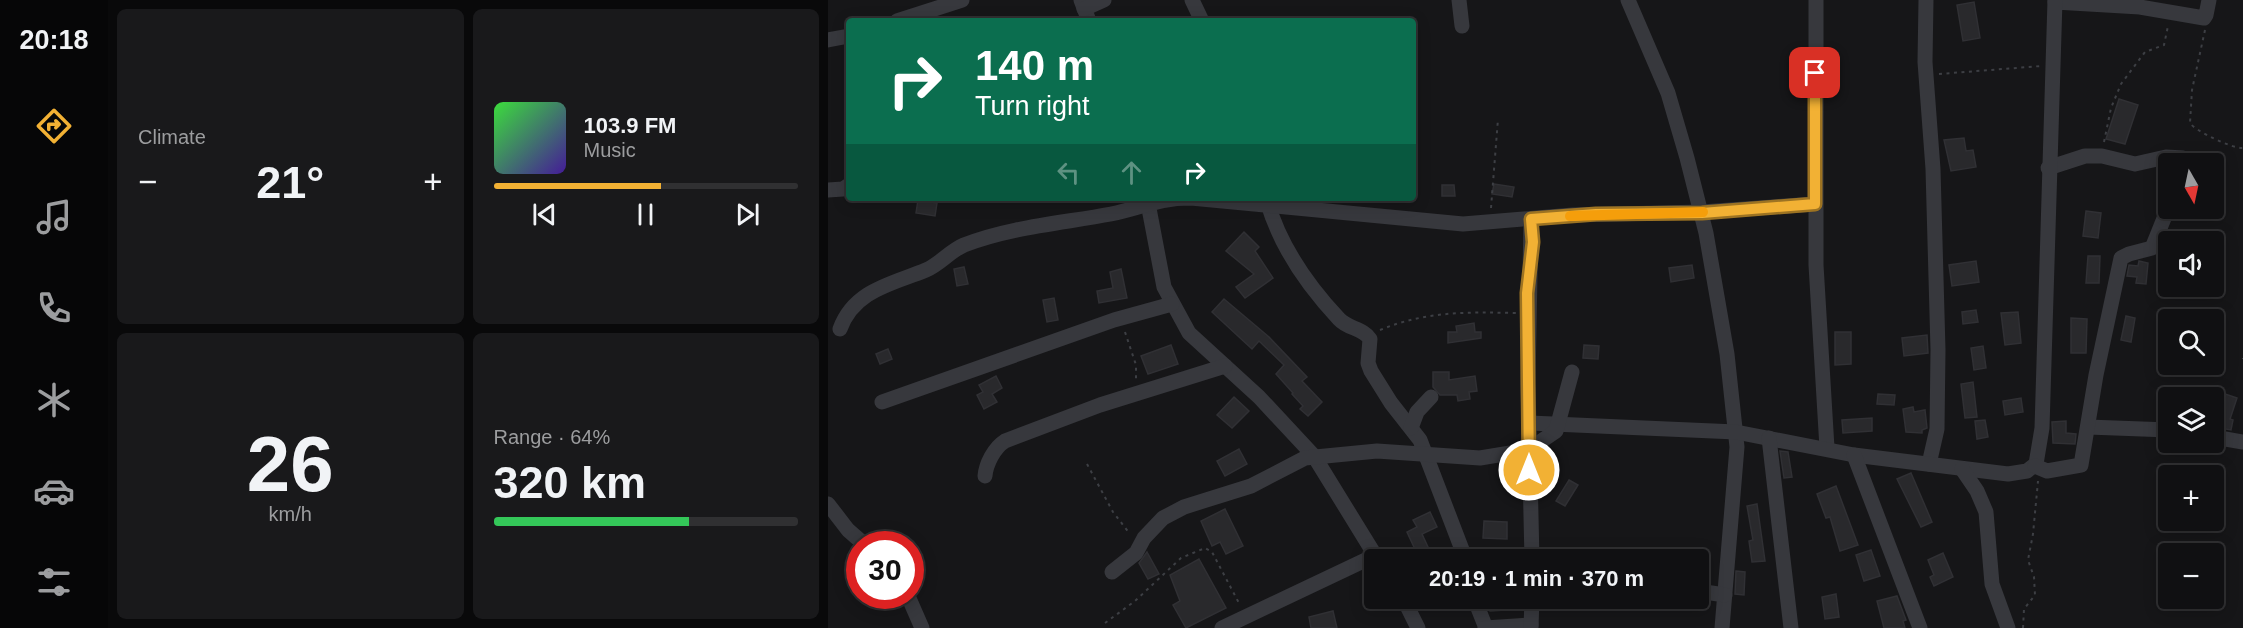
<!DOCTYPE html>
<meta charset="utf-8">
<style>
body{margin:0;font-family:Helvetica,sans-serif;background:#19191b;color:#f1f3f6;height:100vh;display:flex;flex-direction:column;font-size:22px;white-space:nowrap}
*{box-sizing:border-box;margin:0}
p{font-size:20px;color:#9c9d9f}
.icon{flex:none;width:33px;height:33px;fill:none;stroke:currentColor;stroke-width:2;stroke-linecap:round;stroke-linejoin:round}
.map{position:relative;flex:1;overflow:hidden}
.details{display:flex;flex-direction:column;gap:9px;padding:9px;background:#09090a;width:720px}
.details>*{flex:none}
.guide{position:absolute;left:18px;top:18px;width:570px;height:183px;border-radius:6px;box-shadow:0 3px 15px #0003,0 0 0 2px #303032;background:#0b6e4f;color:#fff;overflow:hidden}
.needle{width:39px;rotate:171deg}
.tools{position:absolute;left:1330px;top:153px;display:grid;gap:12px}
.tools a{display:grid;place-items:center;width:66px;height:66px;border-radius:6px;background:#101012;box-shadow:0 3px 15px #0003,0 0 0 2px #303032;font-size:30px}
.speed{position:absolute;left:18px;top:531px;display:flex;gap:12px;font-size:30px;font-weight:700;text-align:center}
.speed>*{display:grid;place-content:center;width:78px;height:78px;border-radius:50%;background:#101012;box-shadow:0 3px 15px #0003,0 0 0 2px #303032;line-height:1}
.speed .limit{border:9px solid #d22;background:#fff;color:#111}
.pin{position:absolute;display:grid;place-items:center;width:51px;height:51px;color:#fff;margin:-26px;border-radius:12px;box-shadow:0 3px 9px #0006}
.me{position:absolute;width:66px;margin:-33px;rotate:0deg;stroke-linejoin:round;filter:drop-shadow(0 0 4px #0008)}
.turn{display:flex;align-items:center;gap:21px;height:126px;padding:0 30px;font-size:27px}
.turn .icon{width:78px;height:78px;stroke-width:2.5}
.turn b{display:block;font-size:42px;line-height:51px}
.lanes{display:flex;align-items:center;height:57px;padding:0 30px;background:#0003;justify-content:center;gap:30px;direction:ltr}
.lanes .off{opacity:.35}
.big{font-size:45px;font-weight:700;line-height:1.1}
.details .widget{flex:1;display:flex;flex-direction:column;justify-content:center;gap:9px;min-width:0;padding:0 21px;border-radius:9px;background:#19191b}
.details .dial{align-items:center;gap:0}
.dial b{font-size:78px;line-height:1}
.song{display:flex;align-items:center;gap:18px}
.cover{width:72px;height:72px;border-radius:9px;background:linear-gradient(135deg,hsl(120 70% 55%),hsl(260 70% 35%))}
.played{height:6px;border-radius:3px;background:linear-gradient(90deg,#f2b134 55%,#303032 55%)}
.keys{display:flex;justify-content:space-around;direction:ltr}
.heat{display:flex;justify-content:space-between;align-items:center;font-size:33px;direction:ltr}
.charge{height:9px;border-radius:4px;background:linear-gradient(90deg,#34c759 64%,#303032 0)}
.details .tiles{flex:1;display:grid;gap:9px;grid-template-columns:repeat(2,1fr)}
.trip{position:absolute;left:536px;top:549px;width:345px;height:60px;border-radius:6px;background:#101012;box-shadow:0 3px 15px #0003,0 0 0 2px #303032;font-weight:700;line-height:60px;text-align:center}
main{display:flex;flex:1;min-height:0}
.tabs{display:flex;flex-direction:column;width:108px;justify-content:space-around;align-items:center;background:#060607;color:#9c9d9f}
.tabs .icon{width:42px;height:42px}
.tabs .selected{color:#f2b134}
.tabs b{font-size:27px;color:#f1f3f6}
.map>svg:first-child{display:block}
.building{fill:#29292c;stroke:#303034;stroke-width:1.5}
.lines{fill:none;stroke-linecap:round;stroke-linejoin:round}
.path{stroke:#3d3f44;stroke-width:2;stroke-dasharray:3 4.5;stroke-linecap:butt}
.minor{stroke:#37383d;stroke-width:15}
.route-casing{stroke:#9d7322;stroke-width:15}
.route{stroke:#f2b134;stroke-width:10}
.slow{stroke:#f59e0b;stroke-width:10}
</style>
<main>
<nav class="tabs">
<b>20:18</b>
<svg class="icon selected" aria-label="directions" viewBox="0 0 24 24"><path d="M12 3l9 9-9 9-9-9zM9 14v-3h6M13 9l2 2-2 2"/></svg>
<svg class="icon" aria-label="music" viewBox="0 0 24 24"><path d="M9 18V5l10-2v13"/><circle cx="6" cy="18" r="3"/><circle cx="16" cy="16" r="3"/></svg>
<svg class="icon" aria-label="phone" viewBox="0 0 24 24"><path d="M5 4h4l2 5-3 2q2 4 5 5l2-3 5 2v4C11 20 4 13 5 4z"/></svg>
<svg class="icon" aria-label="climate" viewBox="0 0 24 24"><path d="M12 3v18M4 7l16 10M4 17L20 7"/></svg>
<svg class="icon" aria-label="car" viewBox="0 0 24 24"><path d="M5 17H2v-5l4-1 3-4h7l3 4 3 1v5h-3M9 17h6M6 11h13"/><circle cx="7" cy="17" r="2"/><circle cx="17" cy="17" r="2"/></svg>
<svg class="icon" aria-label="filters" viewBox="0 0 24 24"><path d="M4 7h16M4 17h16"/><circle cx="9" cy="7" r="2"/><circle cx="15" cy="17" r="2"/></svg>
</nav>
<section class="details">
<div class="tiles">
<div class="widget"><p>Climate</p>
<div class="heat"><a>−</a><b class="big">21°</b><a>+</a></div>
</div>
<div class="widget">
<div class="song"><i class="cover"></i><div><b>103.9 FM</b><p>Music</p></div></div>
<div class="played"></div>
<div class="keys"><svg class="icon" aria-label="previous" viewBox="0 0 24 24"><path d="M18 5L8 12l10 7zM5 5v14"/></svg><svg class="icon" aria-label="pause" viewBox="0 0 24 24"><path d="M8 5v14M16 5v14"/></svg><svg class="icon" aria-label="next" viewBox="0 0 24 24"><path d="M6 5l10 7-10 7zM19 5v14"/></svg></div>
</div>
<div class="widget dial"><b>26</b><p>km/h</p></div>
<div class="widget"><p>Range · 64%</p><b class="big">320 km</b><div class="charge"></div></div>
</div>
</section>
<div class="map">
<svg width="1415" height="628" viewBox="0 0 1415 628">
<rect width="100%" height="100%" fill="#161618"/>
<g class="building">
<path d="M1146 2 1152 38 1135 41 1129 5Z"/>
<path d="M1291 99 1310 105 1297 144 1278 139Z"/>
<path d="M1136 138 1138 151 1145 150 1148 167 1123 171 1116 140Z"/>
<path d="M666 184 686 187 684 197 664 194Z"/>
<path d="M614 185H626L627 196H614Z"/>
<path d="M90 200 109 203 107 216 88 213Z"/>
<path d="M1258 211 1273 213 1270 238 1255 236Z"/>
<path d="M416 232 431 247 427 251 445 278 417 298 408 287 426 274 398 251Z"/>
<path d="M1260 256H1272L1271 283H1258Z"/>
<path d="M1148 261 1151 282 1124 286 1121 265Z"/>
<path d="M1311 261 1320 263 1318 284 1308 283 1309 277 1299 276 1301 265 1310 266Z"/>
<path d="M864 265 866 278 843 282 841 268Z"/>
<path d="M136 267 140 284 129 286 126 269Z"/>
<path d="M293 269 299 298 271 303 269 291 285 288 282 272Z"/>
<path d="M226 298 230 320 219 322 215 300Z"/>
<path d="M396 299 441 337 479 377 474 381 494 402 480 416 472 409 475 406 464 394 465 393 448 374 456 365 431 341 424 349 384 312Z"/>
<path d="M1148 310 1150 322 1135 324 1134 312Z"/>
<path d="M1190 312 1193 343 1177 345 1173 313Z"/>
<path d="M1298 316 1307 318 1303 342 1293 340Z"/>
<path d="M1243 318 1259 319 1258 353H1243Z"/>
<path d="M646 323 647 332H653V338L620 343V332H629L628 326Z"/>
<path d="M1007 332H1023V364L1007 365Z"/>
<path d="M1099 335 1100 353 1076 356 1074 338Z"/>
<path d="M343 345 350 364 320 374 313 356Z"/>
<path d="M756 345 771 346 770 359 755 358Z"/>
<path d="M1155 346 1158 368 1146 370 1143 348Z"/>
<path d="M60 349 64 359 52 364 48 354Z"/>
<path d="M605 372H621V380L647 376 649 391 641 392 642 399 630 401 629 395H612L605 387Z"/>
<path d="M168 376 174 388 164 394 169 402 156 409 149 395 155 392 151 385Z"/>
<path d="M1145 382 1149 417 1137 418 1133 384Z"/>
<path d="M1388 391 1409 398 1402 419 1405 420 1403 430 1386 427Z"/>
<path d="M1050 394 1067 395 1066 405 1049 404Z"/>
<path d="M406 397 421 411 404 428 389 415Z"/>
<path d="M1193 398 1195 412 1177 415 1175 401Z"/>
<path d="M1085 407 1086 412 1097 410 1099 428 1094 430V433L1078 432 1075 409Z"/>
<path d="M1044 418V431L1015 433 1014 420Z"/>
<path d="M1157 420 1160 437 1149 439 1147 421Z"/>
<path d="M1238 421V433L1248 434 1247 444 1225 443 1224 422Z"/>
<path d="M411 449 419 464 397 476 389 461Z"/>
<path d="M952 451 960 452 964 477 956 478Z"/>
<path d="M1083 473 1104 522 1093 527 1069 479Z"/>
<path d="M741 480 750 485 737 506 728 501Z"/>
<path d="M1008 486 1030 545 1012 551 1002 517 998 518 989 494Z"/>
<path d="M929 504 937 561 924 562 921 541 925 540 919 506Z"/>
<path d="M397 509 415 546 398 554 392 542 384 546 373 521Z"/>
<path d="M602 512 609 527 594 534 606 560H592L579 532 589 527 585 520Z"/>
<path d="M656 521 679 522V539L655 538Z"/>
<path d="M1043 550 1052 576 1036 581 1028 555Z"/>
<path d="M319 552 331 574 320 579 311 563Z"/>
<path d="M1115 553 1125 577 1106 586 1102 577 1106 575 1100 560Z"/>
<path d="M371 559 398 608 358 628 345 605 352 601 342 575Z"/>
<path d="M908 571 917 572 916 595 907 594Z"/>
<path d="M1008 594 1011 617 997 619 994 597Z"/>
<path d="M1069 596 1078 620 1075 621 1077 628H1056L1049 601Z"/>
<path d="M657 598H692L693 609 662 611Z"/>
<path d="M505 611 509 628H483L481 617Z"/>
</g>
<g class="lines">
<g class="path">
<path d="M1377 30 1364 90 1362 123C1367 131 1405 149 1415 148"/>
<path d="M1111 74 1213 66"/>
<path d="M1276 142 1283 108 1293 84 1317 52 1336 45 1340 26"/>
<path d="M663 208 670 119"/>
<path d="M552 330C598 311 639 312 688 313"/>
<path d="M297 332 308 365V381"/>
<path d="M1415 359V358"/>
<path d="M259 464 285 512 302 534"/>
<path d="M277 623 307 601 353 558 377 548 384 552 412 605"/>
<path d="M1195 628 1196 609 1207 595 1206 577 1200 560 1205 534 1210 481"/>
</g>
<g class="minor">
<path d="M253 0 261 21"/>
<path d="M364 0 374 21"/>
<path d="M631 0 634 26"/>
<path d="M800 0 840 93 859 158 878 233 899 354 909 447 894 628"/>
<path d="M988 0V265L999 448"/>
<path d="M1098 0 1097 62 1105 169 1110 350 1109 429 1101 464"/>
<path d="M1227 2 1312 7 1376 18 1378 15 1381 0"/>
<path d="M256 9 276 0"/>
<path d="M69 21 134 0"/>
<path d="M0 40 21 36"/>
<path d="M1220 168 1257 156H1274L1307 164 1338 157 1355 158 1360 164"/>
<path d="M0 190 15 189 21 185"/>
<path d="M319 198 336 287 361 333 431 397 486 456 550 560"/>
<path d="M439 201C452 246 480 286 511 319 520 329 535 328 542 339L540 363 543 371 563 403 592 440 638 560"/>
<path d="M703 219 700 384 704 560"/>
<path d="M12 329C26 290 64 284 98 270 112 264 122 251 136 245 182 227 235 223 283 214 314 208 329 198 363 198L635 224 745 215 874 212 987 204"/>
<path d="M54 402 286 320 344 304"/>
<path d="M702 423 908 432 1026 455 1180 474 1199 471 1208 464 1214 428 1227 0"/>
<path d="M1260 427 1341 430"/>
<path d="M583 428 589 412 603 397"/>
<path d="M1386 437 1415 442"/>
<path d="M941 438 963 628"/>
<path d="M1026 455 1092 628"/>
<path d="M1207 466 1219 471 1253 465 1268 375 1293 258 1301 254 1324 248 1341 206"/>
<path d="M1134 469 1149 491 1158 512 1164 584 1180 628"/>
<path d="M157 476C158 464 166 448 177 441L272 405 397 366"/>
<path d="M0 504 20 530 36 544"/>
<path d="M284 572 308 553 316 538 335 518 356 507 423 486 477 458 549 451 652 458 700 450 728 431 744 372"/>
<path d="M870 591 897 595"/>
<path d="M80 596 94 628"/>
<path d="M575 598 590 628"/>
<path d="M646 598 658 628"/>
<path d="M394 628 548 555"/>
<path d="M657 628 703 625"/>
<path d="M703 628 704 598"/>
</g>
</g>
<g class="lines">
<defs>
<path id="route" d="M701 470 699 293 705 242 703 219 768 214 874 213 987 204V73"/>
</defs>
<use href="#route" class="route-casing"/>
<use href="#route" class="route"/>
<path class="slow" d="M742 216 875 212"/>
</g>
</svg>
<div class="tools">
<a><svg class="needle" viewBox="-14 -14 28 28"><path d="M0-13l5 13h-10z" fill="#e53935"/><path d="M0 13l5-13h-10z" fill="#9c9d9f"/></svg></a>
<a><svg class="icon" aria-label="sound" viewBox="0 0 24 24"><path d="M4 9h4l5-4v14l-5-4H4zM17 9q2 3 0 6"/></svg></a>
<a><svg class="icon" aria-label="search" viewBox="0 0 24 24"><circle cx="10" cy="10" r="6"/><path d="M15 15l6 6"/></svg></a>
<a><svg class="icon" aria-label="layers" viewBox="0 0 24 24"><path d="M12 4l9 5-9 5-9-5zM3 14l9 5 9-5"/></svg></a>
<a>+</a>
<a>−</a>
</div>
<div class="speed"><div class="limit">30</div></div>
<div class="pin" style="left:987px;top:73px;background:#d93025"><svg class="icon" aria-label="arrive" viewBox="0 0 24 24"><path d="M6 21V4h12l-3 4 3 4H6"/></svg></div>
<svg class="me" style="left:701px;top:470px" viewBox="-20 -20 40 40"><circle r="17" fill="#f2b134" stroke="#fff" stroke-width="3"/><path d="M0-11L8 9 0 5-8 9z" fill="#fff"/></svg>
<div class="trip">20:19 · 1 min · 370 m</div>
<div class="guide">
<div class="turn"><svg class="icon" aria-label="right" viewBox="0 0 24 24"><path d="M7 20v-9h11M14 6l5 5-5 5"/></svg><div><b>140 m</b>Turn right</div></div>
<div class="lanes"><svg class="icon off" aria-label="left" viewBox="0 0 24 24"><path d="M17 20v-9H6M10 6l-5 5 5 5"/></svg><svg class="icon off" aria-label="ahead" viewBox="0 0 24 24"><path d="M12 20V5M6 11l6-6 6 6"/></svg><svg class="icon" aria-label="right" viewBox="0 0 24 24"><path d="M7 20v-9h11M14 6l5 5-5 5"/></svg></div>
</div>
</div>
</main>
